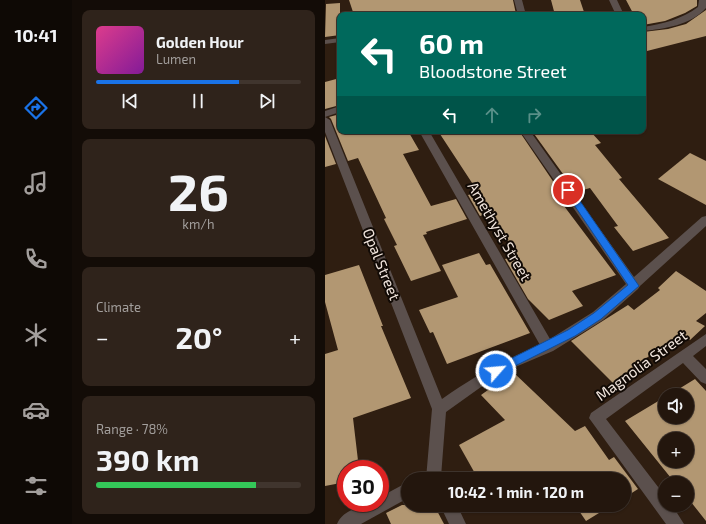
<!DOCTYPE html>
<meta charset="utf-8">
<style>
body{margin:0;font-family:"Exo 2",sans-serif;background:#2f231b;color:#f1f3f6;height:100vh;display:flex;flex-direction:column;font-size:15px;white-space:nowrap}
*{box-sizing:border-box;margin:0}
p{font-size:13px;color:#a39f9d}
.icon{flex:none;width:22px;height:22px;fill:none;stroke:currentColor;stroke-width:2;stroke-linecap:round;stroke-linejoin:round}
.map{position:relative;flex:1;overflow:hidden}
.sheet{display:flex;flex-direction:column;gap:10px;padding:10px;background:#130c07;width:253px}
.sheet>*{flex:none}
.hud{position:absolute;left:12px;top:12px;width:309px;height:122px;border-radius:8px;box-shadow:0 1px 3px #0004,0 0 0 1px #40352e;background:#00695c;color:#fff;overflow:hidden}
.buttons{position:absolute;left:333px;top:388px;display:grid;gap:8px}
.buttons a{display:grid;place-items:center;width:36px;height:36px;border-radius:50%;background:#23160d;box-shadow:0 1px 3px #0004,0 0 0 1px #40352e;font-size:20px}
.speed{position:absolute;left:12px;top:460px;display:flex;gap:8px;font-size:20px;font-weight:700;text-align:center}
.speed>*{display:grid;place-content:center;width:52px;height:52px;border-radius:50%;background:#23160d;box-shadow:0 1px 3px #0004,0 0 0 1px #40352e;line-height:1}
.speed .limit{border:6px solid #d22;background:#fff;color:#111}
.pin{position:absolute;display:grid;place-items:center;width:34px;height:34px;color:#fff;margin:-17px;border:2px solid #fff;border-radius:50%;box-shadow:0 1px 4px #0007}
.me{position:absolute;width:44px;margin:-22px;rotate:63deg;stroke-linejoin:round;filter:drop-shadow(0 0 3px #0008)}
.turn{display:flex;align-items:center;gap:14px;height:84px;padding:0 16px;font-size:18px}
.turn .icon{width:52px;height:52px;stroke-width:2.5}
.turn b{display:block;font-size:28px;line-height:34px}
.lanes{display:flex;align-items:center;height:38px;padding:0 16px;background:#0003;justify-content:center;gap:20px;direction:ltr}
.lanes .off{opacity:.35}
.big{font-size:30px;font-weight:700;line-height:1.1}
.sheet .card{flex:1;display:flex;flex-direction:column;justify-content:center;gap:6px;min-width:0;padding:0 14px;border-radius:8px;background:#2f231b}
.sheet .dial{align-items:center;gap:0}
.dial b{font-size:52px;line-height:1}
.song{display:flex;align-items:center;gap:12px}
.cover{width:48px;height:48px;border-radius:6px;background:linear-gradient(135deg,hsl(330 70% 55%),hsl(290 70% 35%))}
.played{height:4px;border-radius:2px;background:linear-gradient(90deg,#1a73e8 70%,#40352e 70%)}
.keys{display:flex;justify-content:space-around;direction:ltr}
.heat{display:flex;justify-content:space-between;align-items:center;font-size:22px;direction:ltr}
.charge{height:6px;border-radius:3px;background:linear-gradient(90deg,#34c759 78%,#40352e 0)}
.trip{position:absolute;left:76px;top:472px;width:230px;height:40px;border-radius:20px;background:#23160d;box-shadow:0 1px 3px #0004,0 0 0 1px #40352e;font-weight:700;line-height:40px;text-align:center}
main{display:flex;flex:1;min-height:0}
.dock{display:flex;flex-direction:column;width:72px;justify-content:space-around;align-items:center;background:#0e0905;color:#a39f9d}
.dock .icon{width:28px;height:28px}
.dock .active{color:#1a73e8}
.dock b{font-size:18px;color:#f1f3f6}
.map>svg:first-child{display:block}
.building{fill:#b29772;fill-rule:evenodd}
.lines{fill:none;stroke-linecap:round;stroke-linejoin:round}
.minor{fill:#5b504d;fill-rule:evenodd}
.route{fill:#1a73e8;stroke:#114b97}
.labels{text-anchor:middle;dominant-baseline:central;stroke-width:4;stroke-linejoin:round;paint-order:stroke}
.street-label{font-size:15px;fill:#f1e5dd;stroke:#110a05}
</style>
<main>
<nav class="dock">
<b>10:41</b>
<svg class="icon active" aria-label="directions" viewBox="0 0 24 24"><path d="M12 3l9 9-9 9-9-9zM9 14v-3h6M13 9l2 2-2 2"/></svg>
<svg class="icon" aria-label="music" viewBox="0 0 24 24"><path d="M9 18V5l10-2v13"/><circle cx="6" cy="18" r="3"/><circle cx="16" cy="16" r="3"/></svg>
<svg class="icon" aria-label="phone" viewBox="0 0 24 24"><path d="M5 4h4l2 5-3 2q2 4 5 5l2-3 5 2v4C11 20 4 13 5 4z"/></svg>
<svg class="icon" aria-label="climate" viewBox="0 0 24 24"><path d="M12 3v18M4 7l16 10M4 17L20 7"/></svg>
<svg class="icon" aria-label="car" viewBox="0 0 24 24"><path d="M5 17H2v-5l4-1 3-4h7l3 4 3 1v5h-3M9 17h6M6 11h13"/><circle cx="7" cy="17" r="2"/><circle cx="17" cy="17" r="2"/></svg>
<svg class="icon" aria-label="filters" viewBox="0 0 24 24"><path d="M4 7h16M4 17h16"/><circle cx="9" cy="7" r="2"/><circle cx="15" cy="17" r="2"/></svg>
</nav>
<section class="sheet">
<div class="card">
<div class="song"><i class="cover"></i><div><b>Golden Hour</b><p>Lumen</p></div></div>
<div class="played"></div>
<div class="keys"><svg class="icon" aria-label="previous" viewBox="0 0 24 24"><path d="M18 5L8 12l10 7zM5 5v14"/></svg><svg class="icon" aria-label="pause" viewBox="0 0 24 24"><path d="M8 5v14M16 5v14"/></svg><svg class="icon" aria-label="next" viewBox="0 0 24 24"><path d="M6 5l10 7-10 7zM19 5v14"/></svg></div>
</div>
<div class="card dial"><b>26</b><p>km/h</p></div>
<div class="card"><p>Climate</p>
<div class="heat"><a>−</a><b class="big">20°</b><a>+</a></div>
</div>
<div class="card"><p>Range · 78%</p><b class="big">390 km</b><div class="charge"></div></div>
</section>
<div class="map">
<svg width="381" height="524" viewBox="0 0 381 524">
<rect width="100%" height="100%" fill="#2f1e11"/>
<g class="building">
<path d="M24 0H188L191 14 29 15Z"/>
<path d="M226 0H255L260 15H230Z"/>
<path d="M301 0H372V6L360 13 340 21 318 25V15H309Z"/>
<path d="M15 3V35L0 37 1 4Z"/>
<path d="M381 10V36L318 52V35H319L318 32 343 29 361 24Z"/>
<path d="M15 78V105L0 109V82Z"/>
<path d="M15 114V131H83L94 150 78 154 106 206 131 199 142 219 101 232 102 234 98 235 116 271 86 281 69 246 72 245 59 219 61 218 33 158 23 161 6 119 4 117Z"/>
<path d="M113 131H194L238 196 233 198 291 275 247 291 258 306 224 320 203 299 180 259 193 256 164 213 155 216 143 195 153 192Z"/>
<path d="M207 131H265L276 143 270 145 297 178 294 179 344 238 308 251 289 227 293 226 265 188 251 192Z"/>
<path d="M0 136 11 164 0 167Z"/>
<path d="M365 153 381 161V205L333 179Z"/>
<path d="M154 253 161 265 165 264 205 333 122 364 108 332 105 333 94 310 133 297 117 265Z"/>
<path d="M34 265 58 326H56L86 398 28 418 34 469H21V482L0 486V354L13 350 0 302V275Z"/>
<path d="M351 271 381 291V313L371 321 380 326 365 340 356 333 320 359 322 361 288 383 246 341 303 305 309 310 335 290 333 288Z"/>
<path d="M188 372 250 431 260 426 284 460 289 457 313 489 299 498V479H233L231 477 227 479H149L152 477 134 445 180 420 156 395Z"/>
<path d="M370 379 381 391V521L362 497V483H350L300 421 340 397V417H362V395H344ZM340 439H362V461H340Z"/>
<path d="M77 505H109L119 524H66L61 513Z"/>
<path d="M250 505H287L261 521Z"/>
</g>
<g class="lines">
<g class="minor">
<path d="M189 0H197L201 15H193Z"/>
<path d="M284 0H292L299 15H291Z"/>
<path d="M374 0H381V8C366 25 339 29 318 31V27C338 24 357 19 373 7Z"/>
<path d="M15 38V42L0 44V40Z"/>
<path d="M15 106V112L0 117V111Z"/>
<path d="M0 117 5 120 117 399C151 375 177 361 215 345L94 131H104L225 339 268 312 301 284 195 131H205L309 277 377 217 381 216V226L315 286 313 289 278 320 228 351 188 368 163 382 121 412 116 477 115 479H101L107 409 0 132Z"/>
<path d="M381 334V346L368 356 381 369V384L376 382 358 363 281 419 340 496V505H347L359 524H341L264 418 266 413Z"/>
<path d="M83 482V498L36 524H12C17 510 41 503 55 503V497Z"/>
<path d="M115 505H132L141 524H124Z"/>
</g>
</g>
<path class="route" d="M243 187 246 188 314 286 276 319 250 336 174 374H167L165 371 167 368 243 330 269 313 303 285 239 190Z"/>
<g class="labels">
<g class="street-label">
<text transform="translate(175 231) rotate(60)">Amethyst Street</text>
<text transform="translate(57 264) rotate(68)">Opal Street</text>
<text transform="translate(316 365) rotate(-36)">Magnolia Street</text>
</g>
</g>
</svg>
<div class="buttons">
<a><svg class="icon" aria-label="sound" viewBox="0 0 24 24"><path d="M4 9h4l5-4v14l-5-4H4zM17 9q2 3 0 6"/></svg></a>
<a>+</a>
<a>−</a>
</div>
<div class="speed"><div class="limit">30</div></div>
<div class="pin" style="left:243px;top:190px;background:#d93025"><svg class="icon" aria-label="arrive" viewBox="0 0 24 24"><path d="M6 21V4h12l-3 4 3 4H6"/></svg></div>
<svg class="me" style="left:171px;top:371px" viewBox="-20 -20 40 40"><circle r="17" fill="#1a73e8" stroke="#fff" stroke-width="3"/><path d="M0-11L8 9 0 5-8 9z" fill="#fff"/></svg>
<div class="trip">10:42 · 1 min · 120 m</div>
<div class="hud">
<div class="turn"><svg class="icon" aria-label="left" viewBox="0 0 24 24"><path d="M17 20v-9H6M10 6l-5 5 5 5"/></svg><div><b>60 m</b>Bloodstone Street</div></div>
<div class="lanes"><svg class="icon" aria-label="left" viewBox="0 0 24 24"><path d="M17 20v-9H6M10 6l-5 5 5 5"/></svg><svg class="icon off" aria-label="ahead" viewBox="0 0 24 24"><path d="M12 20V5M6 11l6-6 6 6"/></svg><svg class="icon off" aria-label="right" viewBox="0 0 24 24"><path d="M7 20v-9h11M14 6l5 5-5 5"/></svg></div>
</div>
</div>
</main>
